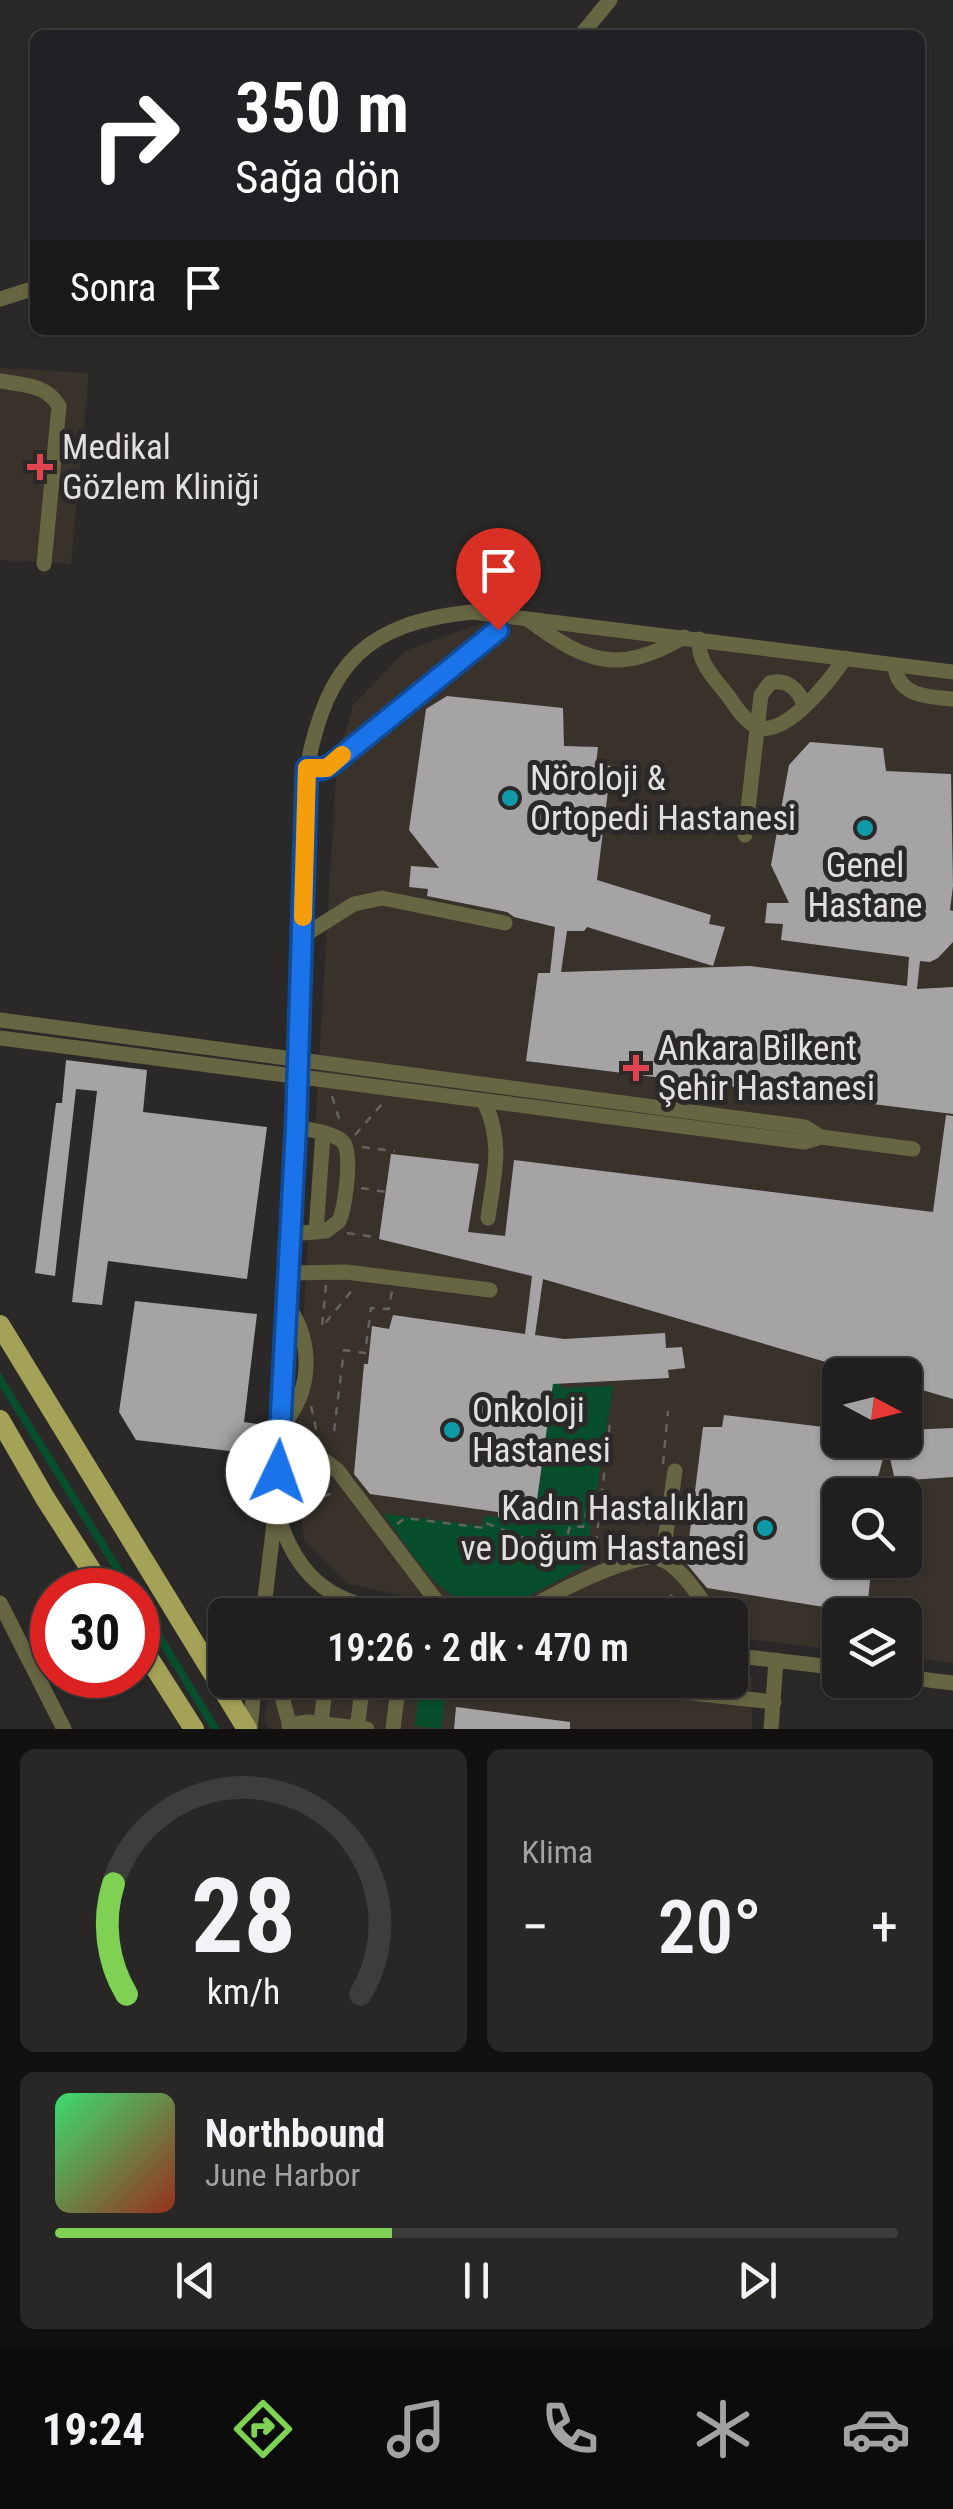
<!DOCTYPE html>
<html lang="tr">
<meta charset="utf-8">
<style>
body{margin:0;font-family:"Roboto Condensed",sans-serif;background:#282726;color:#f1f3f6;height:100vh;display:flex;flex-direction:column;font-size:38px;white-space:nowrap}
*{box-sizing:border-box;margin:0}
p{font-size:32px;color:#a2a2a4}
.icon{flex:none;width:55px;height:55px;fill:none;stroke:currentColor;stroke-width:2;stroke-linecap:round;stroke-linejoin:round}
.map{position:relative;height:1729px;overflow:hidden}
.panel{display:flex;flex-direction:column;gap:20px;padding:20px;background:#121110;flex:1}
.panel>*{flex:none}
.hud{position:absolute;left:30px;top:30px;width:895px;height:305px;border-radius:15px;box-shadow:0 2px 8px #0004,0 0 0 2px #3d3d3b;background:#202124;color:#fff;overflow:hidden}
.needle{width:65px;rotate:97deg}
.fabs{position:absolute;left:822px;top:1358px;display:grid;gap:20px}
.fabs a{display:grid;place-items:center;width:100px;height:100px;border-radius:15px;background:#201f1d;box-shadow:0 2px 8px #0004,0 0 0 2px #3d3d3b;font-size:50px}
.speed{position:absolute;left:30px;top:1568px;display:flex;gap:20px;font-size:50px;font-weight:700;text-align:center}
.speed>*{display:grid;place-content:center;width:130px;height:130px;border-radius:50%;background:#201f1d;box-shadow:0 2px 8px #0004,0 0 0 2px #3d3d3b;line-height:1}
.speed .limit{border:15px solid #d22;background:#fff;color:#111}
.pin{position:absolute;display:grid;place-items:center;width:85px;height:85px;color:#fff;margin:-102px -42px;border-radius:50% 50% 50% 0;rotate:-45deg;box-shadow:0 0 10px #0007}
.pin .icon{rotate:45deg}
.me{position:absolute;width:110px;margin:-55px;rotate:3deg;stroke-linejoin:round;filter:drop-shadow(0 0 8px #0008)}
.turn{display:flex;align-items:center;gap:35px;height:210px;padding:0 40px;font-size:45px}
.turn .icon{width:130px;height:130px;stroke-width:2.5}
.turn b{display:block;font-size:70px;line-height:85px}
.then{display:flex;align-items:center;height:95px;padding:0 40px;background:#0003;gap:20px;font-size:38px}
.big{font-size:75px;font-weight:600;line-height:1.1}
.panel .widget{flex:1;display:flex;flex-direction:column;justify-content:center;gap:15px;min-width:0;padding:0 35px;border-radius:15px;background:#282726}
.panel .dial{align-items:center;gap:0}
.dial svg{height:260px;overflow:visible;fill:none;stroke:#3d3d3b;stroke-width:7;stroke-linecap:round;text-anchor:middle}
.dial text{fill:#f1f3f6;stroke:none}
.song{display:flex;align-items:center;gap:30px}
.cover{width:120px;height:120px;border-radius:15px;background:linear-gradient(135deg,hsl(140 70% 55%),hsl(10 70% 35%))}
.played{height:10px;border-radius:5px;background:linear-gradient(90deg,#7ed153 40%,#3d3d3b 40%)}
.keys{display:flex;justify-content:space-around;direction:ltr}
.heat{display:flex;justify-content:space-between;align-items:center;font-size:55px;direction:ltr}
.panel .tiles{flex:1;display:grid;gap:20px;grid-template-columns:1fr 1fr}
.widget:last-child{grid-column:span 2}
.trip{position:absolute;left:208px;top:1598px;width:540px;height:100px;border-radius:15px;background:#201f1d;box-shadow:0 2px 8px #0004,0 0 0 2px #3d3d3b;font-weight:600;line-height:100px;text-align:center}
.tab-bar{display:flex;height:160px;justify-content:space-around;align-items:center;background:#0d0c0c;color:#a2a2a4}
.tab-bar .icon{width:70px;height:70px}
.tab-bar .current{color:#7ed153}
.tab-bar b{font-size:45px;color:#f1f3f6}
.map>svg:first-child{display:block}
.built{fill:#38322b;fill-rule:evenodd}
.green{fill:#064e2c}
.building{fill:#a6a3a5}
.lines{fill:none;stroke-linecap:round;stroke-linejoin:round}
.path{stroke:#656361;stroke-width:2.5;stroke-dasharray:8 8;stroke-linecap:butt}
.minor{stroke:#676643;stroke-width:15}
.major{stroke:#a4a256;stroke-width:20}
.route-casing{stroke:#114b97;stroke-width:25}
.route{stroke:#1a73e8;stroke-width:18}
.slow{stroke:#f59e0b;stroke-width:18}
.health-dot{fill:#e0444e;stroke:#2b2927;stroke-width:4}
.culture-dot{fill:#0f9aa8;stroke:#2b2927;stroke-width:4}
.labels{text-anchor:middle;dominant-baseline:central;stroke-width:10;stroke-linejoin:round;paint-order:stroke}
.poi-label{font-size:35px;fill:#e2e0df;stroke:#2b2927;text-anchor:start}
</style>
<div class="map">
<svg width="953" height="1729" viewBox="0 0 953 1729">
<rect width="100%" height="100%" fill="#2b2927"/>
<g class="built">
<path d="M0 368 89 373 71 564 0 560Z"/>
<path d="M504 615 953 680V1663L905 1657V1615H840V1650L730 1637V1615H550L429 1601 349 1584 304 1539 295 1460 337 760 353 705 405 651ZM840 1375H905V1440H840ZM840 1495H905V1560H840Z"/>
<path d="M730 1674 752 1677V1729H270L264 1720 271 1680H730Z"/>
</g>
<g class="green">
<path d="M0 1372 135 1590H126L0 1387Z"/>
<path d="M560 1382 561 1388 613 1386 585 1565C565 1576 521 1603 501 1607 446 1616 410 1550 384 1514L482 1526 484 1516 517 1519 518 1511 531 1512 537 1500 553 1383Z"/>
<path d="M138 1595 220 1729H211L138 1609Z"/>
<path d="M420 1687 446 1690 441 1729 415 1726Z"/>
</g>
<g class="building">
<path d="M447 696 563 708 564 746 598 747 596 764 611 766 597 880 711 915 709 924 725 927 713 966 587 927 584 931H567L561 972 750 966 907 986 909 957 781 940 783 924 765 923 767 903H789L771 865 789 765 810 742 883 748 886 771 951 774 953 886 950 910 953 911V942L938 958 930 962 920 961 917 989 953 987V1114L526 1061 538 973H550L555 927 514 917 507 912 427 896 428 889 409 887 411 866 439 868 409 830 426 709Z"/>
<path d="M66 1060 147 1070 143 1112 267 1127 247 1279 108 1261 102 1305 72 1302 97 1091 76 1089 55 1276 35 1273 56 1103H62Z"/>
<path d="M946 1115 953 1116V1399L905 1385V1375H859L860 1372 543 1279 535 1335 564 1339 665 1333 666 1348 682 1347 685 1368 668 1370 669 1378 553 1384 537 1500 518 1498 512 1518 498 1517V1512L370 1494 354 1474 364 1364H368L372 1326 389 1329 393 1315 525 1334 532 1276 379 1239 391 1154 479 1164 468 1232 505 1236 514 1160 933 1212Z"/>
<path d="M135 1301 257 1314 244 1422 257 1424 255 1454 136 1440 119 1412Z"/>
<path d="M724 1415 840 1429V1440H905V1430L953 1428V1477L895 1481 887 1444 873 1495H840V1560H872L868 1601 846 1598 840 1618 823 1616 824 1607 707 1588 686 1563 703 1427H722Z"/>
<path d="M456 1707 570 1722V1729H454Z"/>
</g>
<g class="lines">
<g class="path">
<path d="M332 1096 340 1122"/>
<path d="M355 1135 382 1104"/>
<path d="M362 1147 395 1151"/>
<path d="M361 1188 386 1192"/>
<path d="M347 1233 375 1237"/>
<path d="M326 1285 322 1327 353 1289"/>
<path d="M311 1406 319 1442"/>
<path d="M334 1431 344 1350 365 1353 371 1308 389 1309 392 1291"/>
<path d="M663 1464 668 1411"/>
<path d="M294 1509 337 1491"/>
<path d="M397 1524 405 1518 485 1528 486 1523 584 1563"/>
<path d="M544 1544 565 1545 570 1526 583 1527 588 1503 656 1512"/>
<path d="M594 1560 610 1423"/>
<path d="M457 1603 483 1611H507"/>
<path d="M602 1615H656"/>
<path d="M661 1615 664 1603 676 1591"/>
</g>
<g class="minor">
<path d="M581 35 610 0"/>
<path d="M0 299 35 288"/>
<path d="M0 381C23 385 46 384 59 406L44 564"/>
<path d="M530 621C587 663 619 675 684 637"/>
<path d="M699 639C698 662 712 676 726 693 734 704 744 721 757 727 786 738 831 679 845 658"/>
<path d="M895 665C897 696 928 697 953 699"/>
<path d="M307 768 322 769 331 765 491 639 504 615"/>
<path d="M745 835 761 695 770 683C787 678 799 690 804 705"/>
<path d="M303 936 354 904 382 898 505 923"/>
<path d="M0 1020 805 1127 821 1137 913 1149"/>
<path d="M0 1038 804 1142 821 1137"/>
<path d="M484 1101C504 1144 494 1173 488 1218"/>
<path d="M316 1232 323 1134"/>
<path d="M290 1234 326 1231 339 1221C345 1207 353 1153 343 1142 333 1132 309 1130 296 1127"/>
<path d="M288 1273 346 1272 490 1290"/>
<path d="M280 1428C313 1392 314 1343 287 1304"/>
<path d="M280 1436 320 1457 338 1471 447 1615"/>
<path d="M662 1560 675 1471"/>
<path d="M0 1603 64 1729"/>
<path d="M263 1615 275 1515"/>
<path d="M411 1615C337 1607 297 1584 276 1509L296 1127 307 768C327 663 366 623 472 612L953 672"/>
<path d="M521 1615C540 1598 636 1551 659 1558 681 1566 699 1597 713 1615"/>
<path d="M730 1655 840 1668"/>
<path d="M905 1677 953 1683"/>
<path d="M287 1680 283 1701 291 1729"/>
<path d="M573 1680 774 1702"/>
<path d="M321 1723 326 1680"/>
<path d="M289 1725 307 1722 367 1729"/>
<path d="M250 1729 255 1680"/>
<path d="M357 1729 363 1682"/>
<path d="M393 1729 399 1680"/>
<path d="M771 1729 776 1660"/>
</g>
<g class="major">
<path d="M0 1325 247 1729"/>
<path d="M0 1420 45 1498 104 1590"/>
<path d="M138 1641 194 1729"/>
</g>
</g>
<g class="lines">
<defs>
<path id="route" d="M278 1472 296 1127 307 768 322 769 331 765 498 630"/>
</defs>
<use href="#route" class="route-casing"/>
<use href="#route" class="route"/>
<path class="slow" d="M303 917 307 768H327L342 755"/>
</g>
<g class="health-dot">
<path d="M35 452h10v10h10v10h-10v10h-10v-10h-10v-10h10z"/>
<path d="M631 1053h10v10h10v10h-10v10h-10v-10h-10v-10h10z"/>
</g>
<g class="culture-dot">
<circle cx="510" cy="798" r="10"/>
<circle cx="865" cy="828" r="10"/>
<circle cx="452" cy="1430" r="10"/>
<circle cx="765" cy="1528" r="10"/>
</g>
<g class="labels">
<g class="poi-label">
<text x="62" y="447">Medikal<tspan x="62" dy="40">Gözlem Kliniği</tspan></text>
<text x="530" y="778">Nöroloji &amp;<tspan x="530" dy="40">Ortopedi Hastanesi</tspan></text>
<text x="865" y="865" text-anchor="middle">Genel<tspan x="865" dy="40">Hastane</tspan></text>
<text x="658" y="1048">Ankara Bilkent<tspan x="658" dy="40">Şehir Hastanesi</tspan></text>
<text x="472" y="1410">Onkoloji<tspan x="472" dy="40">Hastanesi</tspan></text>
<text x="745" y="1508" text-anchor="end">Kadın Hastalıkları<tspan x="745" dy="40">ve Doğum Hastanesi</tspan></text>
</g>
</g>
</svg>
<div class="fabs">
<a><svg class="needle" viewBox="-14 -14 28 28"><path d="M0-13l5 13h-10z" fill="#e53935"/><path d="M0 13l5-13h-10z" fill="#a2a2a4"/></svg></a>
<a><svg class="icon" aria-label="search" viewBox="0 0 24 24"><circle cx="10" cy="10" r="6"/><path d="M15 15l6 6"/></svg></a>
<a><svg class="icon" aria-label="layers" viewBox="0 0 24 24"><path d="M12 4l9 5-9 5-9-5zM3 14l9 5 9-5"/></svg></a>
</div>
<div class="speed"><div class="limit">30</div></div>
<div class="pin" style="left:498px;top:630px;background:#d93025"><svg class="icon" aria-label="arrive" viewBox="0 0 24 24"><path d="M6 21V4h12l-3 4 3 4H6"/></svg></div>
<svg class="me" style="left:278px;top:1472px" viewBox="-20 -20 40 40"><circle r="19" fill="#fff"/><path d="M0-13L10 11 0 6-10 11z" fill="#1a73e8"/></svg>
<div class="trip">19:26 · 2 dk · 470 m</div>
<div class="hud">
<div class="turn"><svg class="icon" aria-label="right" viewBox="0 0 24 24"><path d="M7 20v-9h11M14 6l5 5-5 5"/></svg><div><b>350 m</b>Sağa dön</div></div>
<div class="then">Sonra<svg class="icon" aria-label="arrive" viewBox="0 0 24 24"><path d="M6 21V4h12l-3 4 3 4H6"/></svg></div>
</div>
</div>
<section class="panel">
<div class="tiles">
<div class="widget dial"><svg viewBox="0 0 100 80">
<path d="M14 69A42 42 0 1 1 86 69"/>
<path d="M14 69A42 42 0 0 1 10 35" stroke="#7ed153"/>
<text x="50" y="56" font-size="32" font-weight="700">28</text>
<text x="50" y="72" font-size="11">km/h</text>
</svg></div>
<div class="widget"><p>Klima</p>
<div class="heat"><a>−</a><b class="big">20°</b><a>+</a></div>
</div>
<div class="widget">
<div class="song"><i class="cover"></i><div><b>Northbound</b><p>June Harbor</p></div></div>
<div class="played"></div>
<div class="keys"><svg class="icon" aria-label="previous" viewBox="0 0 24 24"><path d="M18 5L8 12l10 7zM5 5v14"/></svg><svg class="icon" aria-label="pause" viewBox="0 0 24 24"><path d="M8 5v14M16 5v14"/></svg><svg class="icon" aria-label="next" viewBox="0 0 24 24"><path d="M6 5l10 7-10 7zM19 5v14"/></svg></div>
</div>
</div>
</section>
<nav class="tab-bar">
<b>19:24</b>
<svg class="icon current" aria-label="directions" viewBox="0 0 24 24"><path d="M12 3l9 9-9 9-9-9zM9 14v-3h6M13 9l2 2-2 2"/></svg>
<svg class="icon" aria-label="music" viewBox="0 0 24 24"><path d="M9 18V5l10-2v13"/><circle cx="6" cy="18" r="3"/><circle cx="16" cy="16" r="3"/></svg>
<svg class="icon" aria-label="phone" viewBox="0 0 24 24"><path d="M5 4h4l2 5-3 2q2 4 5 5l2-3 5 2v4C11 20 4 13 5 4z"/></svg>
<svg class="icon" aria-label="climate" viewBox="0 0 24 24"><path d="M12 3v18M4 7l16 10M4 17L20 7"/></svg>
<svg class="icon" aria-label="car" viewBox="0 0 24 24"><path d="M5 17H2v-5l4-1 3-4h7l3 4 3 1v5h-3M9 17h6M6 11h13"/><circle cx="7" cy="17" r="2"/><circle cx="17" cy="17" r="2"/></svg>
</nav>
